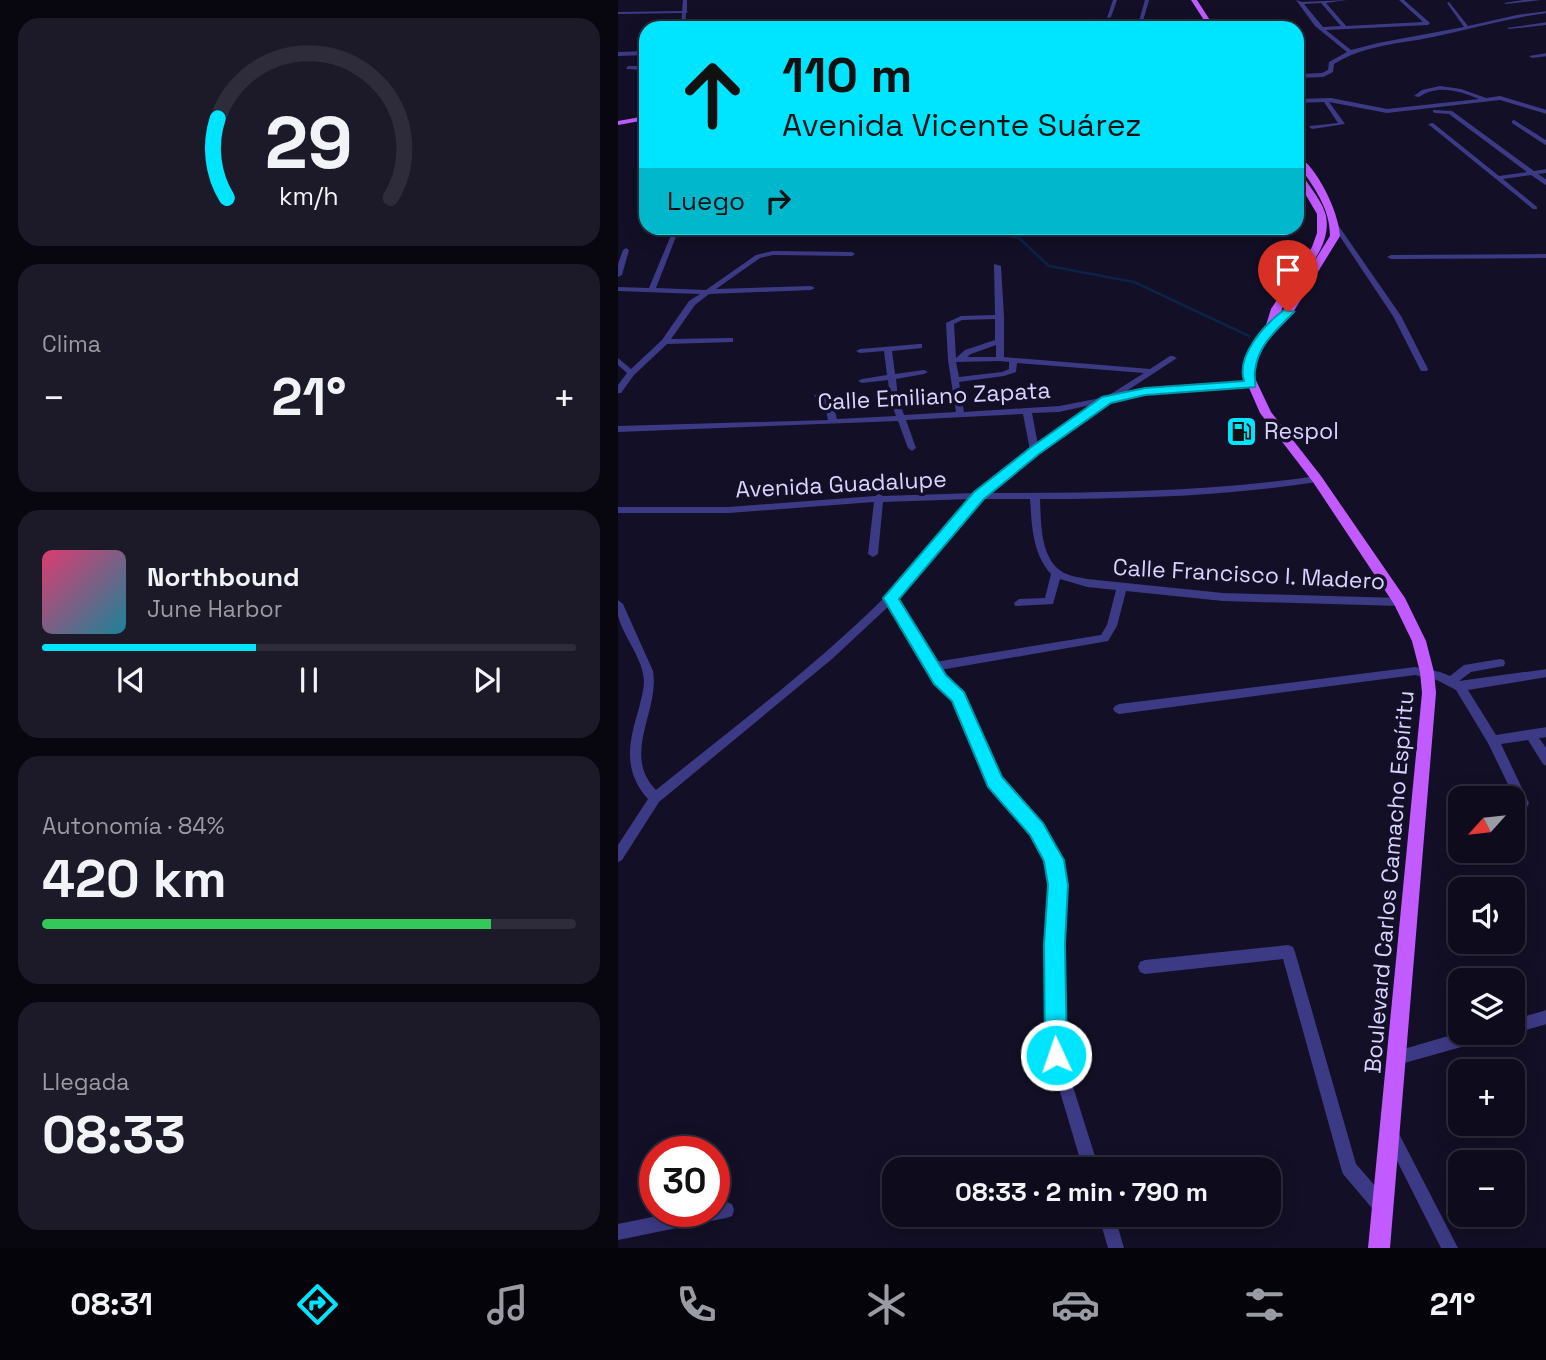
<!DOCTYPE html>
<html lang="es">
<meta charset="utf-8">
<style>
body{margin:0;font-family:"Space Grotesk",sans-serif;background:#1c1929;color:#f1f3f6;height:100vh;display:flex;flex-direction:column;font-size:26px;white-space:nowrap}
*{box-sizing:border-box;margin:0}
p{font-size:23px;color:#9b9ba3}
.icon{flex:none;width:38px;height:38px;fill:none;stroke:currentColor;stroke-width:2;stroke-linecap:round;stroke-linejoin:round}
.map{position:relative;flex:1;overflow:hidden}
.panel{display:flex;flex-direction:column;gap:18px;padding:18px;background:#08060f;width:618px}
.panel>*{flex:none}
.top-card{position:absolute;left:21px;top:21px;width:665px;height:214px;border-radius:21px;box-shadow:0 4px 18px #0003,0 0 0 2px #2e2b3b;background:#00e5ff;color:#111;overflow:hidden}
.needle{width:46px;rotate:243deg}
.buttons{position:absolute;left:830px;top:786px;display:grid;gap:14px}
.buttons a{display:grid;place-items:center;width:77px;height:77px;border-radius:14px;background:#0e0b1c;box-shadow:0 4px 18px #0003,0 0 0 2px #2e2b3b;font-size:35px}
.speed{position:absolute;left:21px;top:1136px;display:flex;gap:14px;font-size:35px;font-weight:700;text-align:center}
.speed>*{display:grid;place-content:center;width:91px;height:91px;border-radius:50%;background:#0e0b1c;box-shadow:0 4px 18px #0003,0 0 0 2px #2e2b3b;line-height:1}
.speed .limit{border:10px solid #d22;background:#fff;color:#111}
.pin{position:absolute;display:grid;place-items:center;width:60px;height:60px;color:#fff;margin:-72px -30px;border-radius:50% 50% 50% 0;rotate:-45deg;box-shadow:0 0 7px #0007}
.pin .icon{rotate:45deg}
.me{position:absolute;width:77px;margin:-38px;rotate:357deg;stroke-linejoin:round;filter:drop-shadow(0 0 5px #0008)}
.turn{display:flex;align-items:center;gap:24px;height:147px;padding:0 28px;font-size:32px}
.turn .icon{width:91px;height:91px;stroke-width:2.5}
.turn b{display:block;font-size:49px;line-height:60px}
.then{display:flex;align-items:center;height:66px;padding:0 28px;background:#0003;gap:14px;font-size:26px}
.big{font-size:52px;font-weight:700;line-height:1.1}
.panel .card{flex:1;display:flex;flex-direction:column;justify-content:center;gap:10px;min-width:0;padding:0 24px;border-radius:21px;background:#1c1929}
.panel .dial{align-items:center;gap:0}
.dial svg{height:182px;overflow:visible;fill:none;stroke:#2e2b3b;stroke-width:7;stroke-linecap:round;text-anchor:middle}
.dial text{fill:#f1f3f6;stroke:none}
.song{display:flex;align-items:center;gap:21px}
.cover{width:84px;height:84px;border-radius:10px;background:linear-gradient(135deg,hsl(340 70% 55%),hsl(190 70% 35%))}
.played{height:7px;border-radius:4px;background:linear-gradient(90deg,#00e5ff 40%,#2e2b3b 40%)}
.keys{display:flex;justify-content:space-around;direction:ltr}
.heat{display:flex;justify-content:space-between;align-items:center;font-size:38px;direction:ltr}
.charge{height:10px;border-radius:5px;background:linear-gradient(90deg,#34c759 84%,#2e2b3b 0)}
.trip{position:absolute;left:264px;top:1157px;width:399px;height:70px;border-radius:21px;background:#0e0b1c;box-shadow:0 4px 18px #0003,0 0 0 2px #2e2b3b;font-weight:700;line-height:70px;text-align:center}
.dock{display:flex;height:112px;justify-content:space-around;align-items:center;background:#06040b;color:#9b9ba3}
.dock .icon{width:49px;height:49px}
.dock .active{color:#00e5ff}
.dock b{font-size:32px;color:#f1f3f6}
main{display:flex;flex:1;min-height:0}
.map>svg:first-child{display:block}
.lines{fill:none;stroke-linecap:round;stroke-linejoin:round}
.stream{stroke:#0c2248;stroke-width:2.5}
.minor{fill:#3d3a85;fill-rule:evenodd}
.major{fill:#c25bff;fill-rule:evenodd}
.route{fill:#00e5ff;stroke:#0095a6;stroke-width:2}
.labels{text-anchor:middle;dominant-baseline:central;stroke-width:7;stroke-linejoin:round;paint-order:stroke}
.street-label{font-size:23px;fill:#d9d4ff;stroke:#130f26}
.poi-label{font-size:23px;fill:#d9d4ff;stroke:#130f26;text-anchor:start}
</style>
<main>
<section class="panel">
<div class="card dial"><svg viewBox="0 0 100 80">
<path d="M14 69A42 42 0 1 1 86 69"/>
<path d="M14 69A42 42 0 0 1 10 34" stroke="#00e5ff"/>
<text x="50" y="56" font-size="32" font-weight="700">29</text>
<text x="50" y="72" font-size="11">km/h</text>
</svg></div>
<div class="card"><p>Clima</p>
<div class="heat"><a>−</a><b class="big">21°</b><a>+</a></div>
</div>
<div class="card">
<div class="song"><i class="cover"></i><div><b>Northbound</b><p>June Harbor</p></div></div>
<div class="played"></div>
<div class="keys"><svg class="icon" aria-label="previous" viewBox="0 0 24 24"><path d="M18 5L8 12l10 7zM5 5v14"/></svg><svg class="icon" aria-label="pause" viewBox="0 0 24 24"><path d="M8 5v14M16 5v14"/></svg><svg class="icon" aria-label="next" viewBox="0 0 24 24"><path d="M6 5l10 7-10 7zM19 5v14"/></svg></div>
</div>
<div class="card"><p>Autonomía · 84%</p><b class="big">420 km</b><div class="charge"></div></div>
<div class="card"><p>Llegada</p><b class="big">08:33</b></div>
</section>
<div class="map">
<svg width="929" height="1248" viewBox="0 0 929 1248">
<rect width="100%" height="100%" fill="#130f26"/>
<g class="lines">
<g class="stream">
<path d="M131 228H160"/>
<path d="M362 228 401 238 431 266 516 282 631 336"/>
</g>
<g class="minor">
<path d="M65 0H69V11L70 12 68 13 67 28H63L64 13 0 14V12L64 11Z"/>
<path d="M495 0H499L493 17 489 18Z"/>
<path d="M527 0H531L523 28H519Z"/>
<path d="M678 0 684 2 729 0 708 3 728 26 805 22 781 0H786L812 23 810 25 708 30 733 50 760 43 846 27 829 3 831 2 850 26 899 15 929 11V13C890 18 853 29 815 37 781 44 746 45 716 64L715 72 705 77 679 78V74L704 73 710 70 711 62 729 52 697 26ZM703 3 723 26 705 27 686 4Z"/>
<path d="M906 0H923L888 4 886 3Z"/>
<path d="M929 22V25L891 29 889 28Z"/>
<path d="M28 51V55L0 56V52Z"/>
<path d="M929 53V56L914 58 911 56Z"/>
<path d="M10 66H28V70L8 69Z"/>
<path d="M822 86 843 89 868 98 882 96 929 110V114L882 100 769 113 711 102 727 124 694 129 691 127 692 126 720 123 706 102 679 103V99L713 98 769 109 861 99C842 91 819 84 801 97L796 96 804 90Z"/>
<path d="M815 110 834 111 916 171 929 169V173L920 174 929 180V186L913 175 885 179 919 207V209H915L810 124 815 123 881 176 909 172 831 114 817 113 815 112Z"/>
<path d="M896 120 929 141V146L894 123V121Z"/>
<path d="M716 225H720L783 316 810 369 809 371H803L802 369 775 316 715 226Z"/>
<path d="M56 228 61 229 38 288 88 290 138 255 155 251 234 252 237 254 234 256 155 255 142 258 98 289 193 286 197 288 193 290 91 294 77 305 53 339 112 338H115V342L49 344 16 375 3 393H0V385L9 373 0 365V358L13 369 44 340 71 301 82 294 0 291V287L31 288Z"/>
<path d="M8 248 11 250 4 275 0 277V264L5 250Z"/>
<path d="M929 254V258L773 259 769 257 773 255Z"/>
<path d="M376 264 383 266 386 317V357L532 369 552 356H555L559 358 504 394 527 390 633 382 637 384 633 386 527 394 493 401 420 453 370 493C480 493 590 492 699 476L704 479 699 482C607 496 515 499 422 499 423 521 422 557 443 571 450 576 460 577 469 579L605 593 782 598 787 602 782 606 605 601 508 591 499 626 490 641 322 670 326 677 344 694 382 779 423 825 442 860 446 885 443 944 445 1055 481 1169H465L431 1055 429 944 434 885 430 861 415 833 373 786 336 700 318 683 272 605 214 659 41 802 4 860 0 862V845L30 799C4 770 11 742 21 708 23 699 26 690 26 681 25 658 6 638 0 616 0 612 0 605 0 600L5 604 35 671C42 711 3 754 38 790 116 727 198 666 269 595 300 565 326 532 353 499L265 502 260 554 255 557 250 554 256 502 111 513H0V507H111L257 496 261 494 265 496 358 493 412 450 405 414 288 420 298 448 294 451 290 448 280 421 0 432V426L210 420 206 401 196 396 200 393 213 397 219 419 278 416 272 398 270 380 244 383 240 381 244 379 269 375 266 351 242 353 238 351 242 349 301 344H304V348L274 351 277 374 306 370 310 372 306 374 278 379 280 398 286 415 338 412 330 360 328 323 343 316 377 315ZM377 319V340L347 350 338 358 336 324 344 320ZM378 345V357H349L353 354ZM382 361 391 362V369L384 372 341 377 338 362ZM399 363 526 373 488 397 441 406 346 412 341 382 386 376 398 372ZM477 404 420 445 414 413 441 412ZM363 499H412C414 525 414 553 433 574L427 598 401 599 396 603 397 606 435 604 442 579 469 587 498 590 489 625 483 635 317 662 279 599 311 564Z"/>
<path d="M882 659 886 660 887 663 886 666 853 672 841 681 929 669V677L850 690 878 735 929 727V737L921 738 929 749V766L925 764 910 740 883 744 911 803 909 807 905 808 901 807 870 743 838 690 819 680 797 675 501 714 497 712 495 709 497 706 501 704 797 667 822 672 832 676 846 665Z"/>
<path d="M670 945 675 947 677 952 738 1164 771 1202 773 1208 771 1214 765 1216 759 1214 725 1174 723 1168 665 959 527 974 522 972 520 967 522 962 527 960Z"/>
<path d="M929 1010V1024L894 1034 890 1032H894V1020Z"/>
<path d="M844 1032H879L877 1037 872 1039 779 1065 774 1063 772 1058 774 1053 779 1051Z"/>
<path d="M774 1127 779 1130 840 1248H823L766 1135 769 1130Z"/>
<path d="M108 1202 114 1204 116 1210 114 1216 108 1218 0 1240V1224L63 1211H96V1204Z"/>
<path d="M480 1214H496L506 1248H490Z"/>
</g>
<g class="major">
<path d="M573 0H579L597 28H591Z"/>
<path d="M28 116V120L0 125V121Z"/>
<path d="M679 155C699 167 721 212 722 236L674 314 657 327 636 363 635 374 653 412 703 476 787 598 808 641 816 672 818 693 772 1248H750L804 693 802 672 794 641 776 604 695 482 642 413 625 374 626 363 648 325 653 309 694 247 699 233V214L679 180V171L683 173C691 186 705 202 708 216 715 254 673 281 662 314L666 310 712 236C712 207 695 186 679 163Z"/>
</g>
</g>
<path class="route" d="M666 310 676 312C659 330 640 344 637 371 636 377 638 382 637 387L527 395 493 403 421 454 366 499 281 599 328 675 346 692 384 777 425 823 446 860 450 885 447 944 449 1055 446 1063 438 1066 430 1063 427 1055 426 944 430 885 426 861 412 835 370 787 334 701 316 684 265 598 356 492 412 448 484 397 527 388 626 381C618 355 647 324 666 310Z"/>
<defs>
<symbol id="fuel-square" viewBox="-11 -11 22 22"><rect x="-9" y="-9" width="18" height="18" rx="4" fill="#00e5ff" stroke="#130f26"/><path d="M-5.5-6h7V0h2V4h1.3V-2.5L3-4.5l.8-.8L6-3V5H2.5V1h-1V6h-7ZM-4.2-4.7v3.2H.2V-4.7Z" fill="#111"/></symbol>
</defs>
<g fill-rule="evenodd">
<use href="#fuel-square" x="606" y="414" width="35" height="35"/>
</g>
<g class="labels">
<g class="street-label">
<text transform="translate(316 396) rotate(-3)">Calle Emiliano Zapata</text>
<text transform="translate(223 484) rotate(-3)">Avenida Guadalupe</text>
<text transform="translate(631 574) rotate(3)">Calle Francisco I. Madero</text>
<text transform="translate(771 882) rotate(-85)">Boulevard Carlos Camacho Espíritu</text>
</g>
<g class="poi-label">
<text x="646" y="431">Respol</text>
</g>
</g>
</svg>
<div class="buttons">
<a><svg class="needle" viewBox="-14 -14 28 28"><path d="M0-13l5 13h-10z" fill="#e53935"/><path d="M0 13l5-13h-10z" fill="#9b9ba3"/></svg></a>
<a><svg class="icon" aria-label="sound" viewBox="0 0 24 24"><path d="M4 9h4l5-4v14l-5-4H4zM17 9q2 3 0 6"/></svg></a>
<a><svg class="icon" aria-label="layers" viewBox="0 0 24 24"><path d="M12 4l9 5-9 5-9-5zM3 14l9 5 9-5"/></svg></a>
<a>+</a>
<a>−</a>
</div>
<div class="speed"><div class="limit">30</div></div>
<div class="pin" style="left:670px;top:312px;background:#d93025"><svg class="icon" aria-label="arrive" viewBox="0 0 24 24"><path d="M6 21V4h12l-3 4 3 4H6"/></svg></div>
<svg class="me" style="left:438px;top:1055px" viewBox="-20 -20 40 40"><circle r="17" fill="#00e5ff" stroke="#fff" stroke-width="3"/><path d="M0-11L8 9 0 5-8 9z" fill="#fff"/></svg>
<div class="trip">08:33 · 2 min · 790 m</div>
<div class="top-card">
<div class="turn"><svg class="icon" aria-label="ahead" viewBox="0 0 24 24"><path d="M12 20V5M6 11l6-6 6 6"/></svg><div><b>110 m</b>Avenida Vicente Suárez</div></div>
<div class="then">Luego<svg class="icon" aria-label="right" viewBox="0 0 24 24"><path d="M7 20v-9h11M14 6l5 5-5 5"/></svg></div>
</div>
</div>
</main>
<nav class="dock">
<b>08:31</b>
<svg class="icon active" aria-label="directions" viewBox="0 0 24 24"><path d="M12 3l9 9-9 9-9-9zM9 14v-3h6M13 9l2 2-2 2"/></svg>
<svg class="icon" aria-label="music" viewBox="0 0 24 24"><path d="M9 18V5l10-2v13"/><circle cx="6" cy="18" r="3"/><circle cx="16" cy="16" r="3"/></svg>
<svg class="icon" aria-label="phone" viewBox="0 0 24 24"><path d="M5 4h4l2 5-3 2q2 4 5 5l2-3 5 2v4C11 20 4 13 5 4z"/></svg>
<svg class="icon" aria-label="climate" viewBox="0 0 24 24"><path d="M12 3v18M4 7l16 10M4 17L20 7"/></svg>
<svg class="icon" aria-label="car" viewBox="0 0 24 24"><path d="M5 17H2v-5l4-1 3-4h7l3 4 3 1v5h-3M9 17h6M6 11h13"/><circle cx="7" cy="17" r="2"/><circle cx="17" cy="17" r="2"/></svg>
<svg class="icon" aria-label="filters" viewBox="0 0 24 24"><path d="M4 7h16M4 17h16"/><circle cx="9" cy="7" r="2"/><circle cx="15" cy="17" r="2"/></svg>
<b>21°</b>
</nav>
